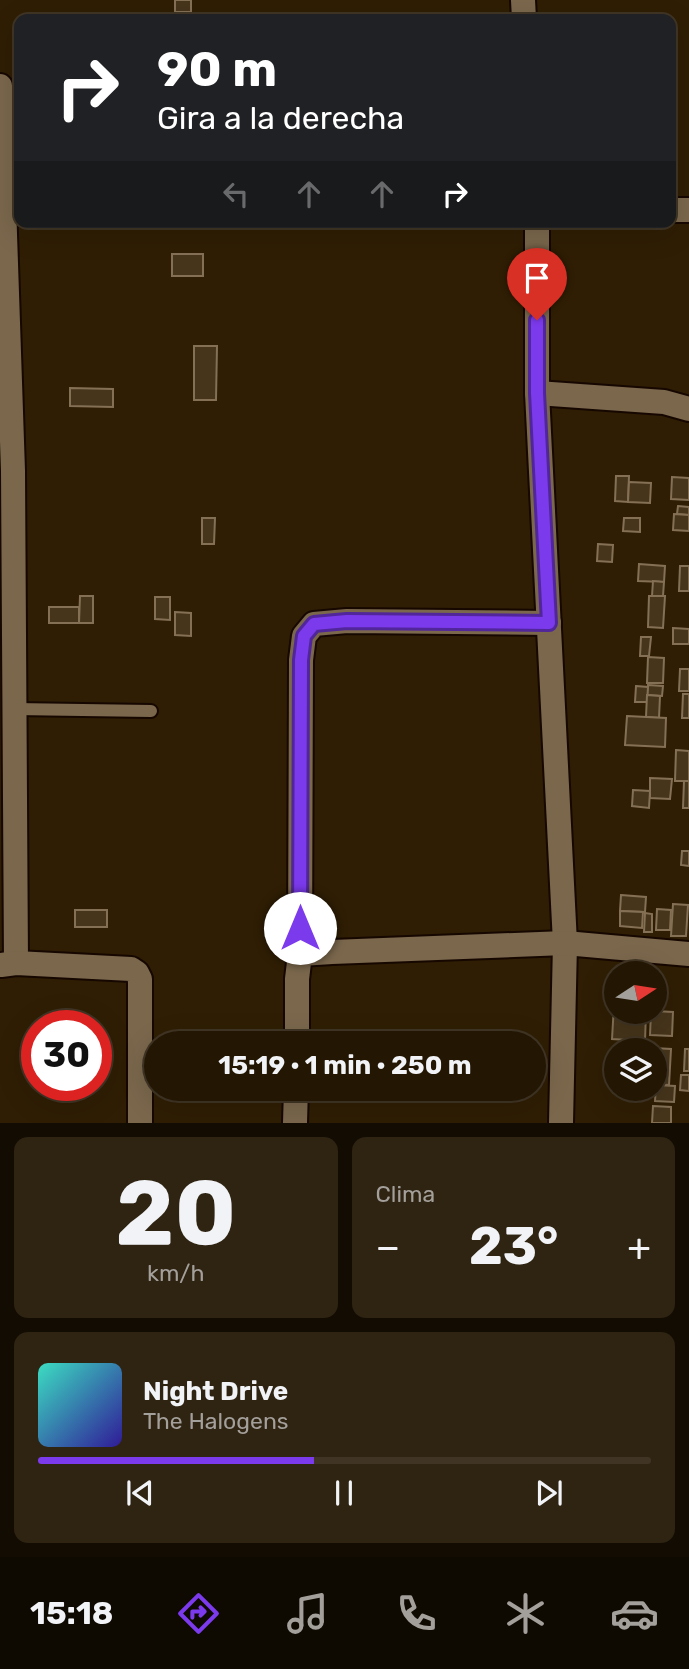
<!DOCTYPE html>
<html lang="es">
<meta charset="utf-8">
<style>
body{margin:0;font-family:Rubik,sans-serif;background:#2f2312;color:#f1f3f6;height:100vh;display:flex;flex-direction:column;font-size:26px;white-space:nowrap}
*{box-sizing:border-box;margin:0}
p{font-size:23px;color:#a39f9a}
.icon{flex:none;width:38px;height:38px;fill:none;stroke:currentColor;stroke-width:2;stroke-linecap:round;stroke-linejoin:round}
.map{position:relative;height:1123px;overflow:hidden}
.side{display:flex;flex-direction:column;gap:14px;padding:14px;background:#130c02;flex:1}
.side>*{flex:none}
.guide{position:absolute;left:14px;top:14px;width:662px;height:214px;border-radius:14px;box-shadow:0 7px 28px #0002,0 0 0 2px #403525;background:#202124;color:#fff;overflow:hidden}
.needle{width:46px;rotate:78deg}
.tools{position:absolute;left:604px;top:961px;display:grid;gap:14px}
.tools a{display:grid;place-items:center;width:63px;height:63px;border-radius:50%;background:#231603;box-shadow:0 7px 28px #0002,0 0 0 2px #403525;font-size:35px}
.speed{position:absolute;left:21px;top:1010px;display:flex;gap:14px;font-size:35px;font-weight:700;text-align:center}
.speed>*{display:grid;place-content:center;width:91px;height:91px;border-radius:50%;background:#231603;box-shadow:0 7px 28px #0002,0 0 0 2px #403525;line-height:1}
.speed .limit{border:10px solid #d22;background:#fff;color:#111}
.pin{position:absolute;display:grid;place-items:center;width:60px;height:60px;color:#fff;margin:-72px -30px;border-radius:50% 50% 50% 0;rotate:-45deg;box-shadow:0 0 7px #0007}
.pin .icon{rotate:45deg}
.me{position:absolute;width:77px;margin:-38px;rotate:0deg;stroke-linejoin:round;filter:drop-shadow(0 0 5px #0008)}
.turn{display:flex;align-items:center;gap:24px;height:147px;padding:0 28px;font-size:32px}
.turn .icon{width:91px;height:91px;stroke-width:2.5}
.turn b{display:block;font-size:49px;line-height:60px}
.lanes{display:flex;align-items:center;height:66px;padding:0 28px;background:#0003;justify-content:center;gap:35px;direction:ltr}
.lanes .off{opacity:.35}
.big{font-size:52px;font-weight:700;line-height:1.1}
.side .card{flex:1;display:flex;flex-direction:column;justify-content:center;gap:10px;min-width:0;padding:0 24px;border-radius:14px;background:#2f2312}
.side .dial{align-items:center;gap:0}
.dial b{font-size:91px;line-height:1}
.song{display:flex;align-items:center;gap:21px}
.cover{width:84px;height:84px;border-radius:10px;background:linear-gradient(135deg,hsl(170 70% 55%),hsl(250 70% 35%))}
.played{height:7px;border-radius:4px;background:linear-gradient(90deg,#7c3aed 45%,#403525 45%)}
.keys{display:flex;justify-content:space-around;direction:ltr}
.heat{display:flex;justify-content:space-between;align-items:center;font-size:38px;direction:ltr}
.side .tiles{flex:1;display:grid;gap:14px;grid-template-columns:1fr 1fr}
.card:last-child{grid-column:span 2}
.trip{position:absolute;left:144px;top:1031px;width:402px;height:70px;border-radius:35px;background:#231603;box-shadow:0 7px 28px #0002,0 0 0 2px #403525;font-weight:700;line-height:70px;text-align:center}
.tabs{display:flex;height:112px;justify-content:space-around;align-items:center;background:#0e0901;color:#a39f9a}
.tabs .icon{width:49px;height:49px}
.tabs .on{color:#7c3aed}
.tabs b{font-size:32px;color:#f1f3f6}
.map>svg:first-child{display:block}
.building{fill:#46351b;stroke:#847055;stroke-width:2}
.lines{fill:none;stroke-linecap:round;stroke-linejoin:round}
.lane-casing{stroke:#160700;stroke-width:16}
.street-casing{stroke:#160700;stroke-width:28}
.lane{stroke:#7a674c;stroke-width:12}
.street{stroke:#7a674c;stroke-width:24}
.route-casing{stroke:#51269a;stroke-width:18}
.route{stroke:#7c3aed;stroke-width:12}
</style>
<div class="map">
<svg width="689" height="1123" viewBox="0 0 689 1123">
<rect width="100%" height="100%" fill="#2f1e04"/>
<g class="building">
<rect x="175" y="0" width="16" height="12"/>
<rect x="172" y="254" width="31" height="22"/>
<path d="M194 346H217L216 400H194Z"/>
<path d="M70 388 113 389V407L70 406Z"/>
<path d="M616 476H629L628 502 615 501Z"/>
<path d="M672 477 689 478V500L671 499Z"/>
<path d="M629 482 651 483 650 503 628 502Z"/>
<path d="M678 506 689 507V515L677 514Z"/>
<path d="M674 514 689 515V531L673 530Z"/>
<path d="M202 518H215L214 544H202Z"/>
<path d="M624 518H640V532L623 531Z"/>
<path d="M598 544 613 545 612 562 597 561Z"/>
<path d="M639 564 665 566 664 582 638 581Z"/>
<path d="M680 566H689V591H679Z"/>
<path d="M653 581 664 582 663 596H652Z"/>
<path d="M80 596H93V623H79Z"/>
<path d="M649 596H665L663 628 648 627Z"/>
<path d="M155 597H170V620L155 619Z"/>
<rect x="49" y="607" width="30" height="16"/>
<path d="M175 612 191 613V636L175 635Z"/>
<path d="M673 628 689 629V644H673Z"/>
<path d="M641 637H651L649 656H640Z"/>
<path d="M648 657 664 658 663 683H647Z"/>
<path d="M680 669H689V691H679Z"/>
<path d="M648 685 663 686 662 696 647 695Z"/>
<path d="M636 686 648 687 647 702H635Z"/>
<path d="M683 694H689V718H682Z"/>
<path d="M647 695 660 696 659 718 646 717Z"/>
<path d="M627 716 666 718 665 747 625 745Z"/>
<path d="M676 750 689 751V781H675Z"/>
<path d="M650 778 672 779 670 799 650 798Z"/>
<path d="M684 781H689V808H683Z"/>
<path d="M633 790 650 791 649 808 632 806Z"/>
<path d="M682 851H689V866L681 865Z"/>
<path d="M621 895 646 897 645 912 620 911Z"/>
<path d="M673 904 688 905 686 936H671Z"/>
<path d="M657 909 671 910 670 930H656Z"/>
<rect x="75" y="910" width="32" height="17"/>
<path d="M620 911 643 912 642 928 620 926Z"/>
<path d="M645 913 652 914V932H644Z"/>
<path d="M614 1005H616V1012H646L645 1041 612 1039Z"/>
<path d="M654 1011 673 1012 672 1036 650 1035 651 1012Z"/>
<path d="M653 1048 671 1049 669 1085 654 1084V1050H653Z"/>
<path d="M685 1049H689V1071H684Z"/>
<path d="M681 1075H689V1091L680 1090Z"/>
<path d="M656 1085 675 1086 674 1102 655 1101Z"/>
<path d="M653 1106 671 1107V1123H652Z"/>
</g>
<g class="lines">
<defs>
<path id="lane" d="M14 709 151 711"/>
<g id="street">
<path d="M523 0 524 19"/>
<path d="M0 86 13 471 16 963"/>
<path d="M670 210H689"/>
<path d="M537 222V393L565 943 561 1123"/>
<path d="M537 393 664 402 689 409"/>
<path d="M300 954 301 660 304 636 314 624 347 621 549 623"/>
<path d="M1 965 16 963 131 969 137 973 140 979V1123"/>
<path d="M297 1043V979L300 954 332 952 565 943 689 954"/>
<path d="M295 1123 296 1088"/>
</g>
</defs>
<use href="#lane" class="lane-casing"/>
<use href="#street" class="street-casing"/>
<use href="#lane" class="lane"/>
<use href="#street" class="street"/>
</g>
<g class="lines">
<defs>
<path id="route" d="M300 928 301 660 304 636 314 624 347 621 549 623 537 393V320"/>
</defs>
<use href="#route" class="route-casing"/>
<use href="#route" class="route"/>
</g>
</svg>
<div class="tools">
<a><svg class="needle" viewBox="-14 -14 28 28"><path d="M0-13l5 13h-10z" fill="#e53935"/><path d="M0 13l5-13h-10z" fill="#a39f9a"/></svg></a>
<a><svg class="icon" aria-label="layers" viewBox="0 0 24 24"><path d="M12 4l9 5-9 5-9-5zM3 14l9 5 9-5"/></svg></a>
</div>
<div class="speed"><div class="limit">30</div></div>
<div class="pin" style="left:537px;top:320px;background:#d93025"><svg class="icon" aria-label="arrive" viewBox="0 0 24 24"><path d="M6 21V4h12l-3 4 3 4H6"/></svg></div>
<svg class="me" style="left:300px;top:928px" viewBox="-20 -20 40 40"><circle r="19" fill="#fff"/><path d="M0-13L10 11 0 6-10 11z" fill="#7c3aed"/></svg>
<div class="trip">15:19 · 1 min · 250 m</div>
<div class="guide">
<div class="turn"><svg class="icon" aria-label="right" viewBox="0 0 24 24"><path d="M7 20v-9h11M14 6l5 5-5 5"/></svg><div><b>90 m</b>Gira a la derecha</div></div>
<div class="lanes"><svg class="icon off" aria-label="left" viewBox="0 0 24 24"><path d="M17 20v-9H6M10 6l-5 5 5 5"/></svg><svg class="icon off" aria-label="ahead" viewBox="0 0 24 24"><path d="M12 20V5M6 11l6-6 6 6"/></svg><svg class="icon off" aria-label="ahead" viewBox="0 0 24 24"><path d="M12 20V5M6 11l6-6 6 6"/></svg><svg class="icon" aria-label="right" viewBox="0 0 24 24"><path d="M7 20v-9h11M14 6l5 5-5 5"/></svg></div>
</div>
</div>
<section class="side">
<div class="tiles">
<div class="card dial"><b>20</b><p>km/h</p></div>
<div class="card"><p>Clima</p>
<div class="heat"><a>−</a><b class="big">23°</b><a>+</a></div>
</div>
<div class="card">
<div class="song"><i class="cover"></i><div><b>Night Drive</b><p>The Halogens</p></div></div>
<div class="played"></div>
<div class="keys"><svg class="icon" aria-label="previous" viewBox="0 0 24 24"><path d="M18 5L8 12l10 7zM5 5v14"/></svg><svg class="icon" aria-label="pause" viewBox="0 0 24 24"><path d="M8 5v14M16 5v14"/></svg><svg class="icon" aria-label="next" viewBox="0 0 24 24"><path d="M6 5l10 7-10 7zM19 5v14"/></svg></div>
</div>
</div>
</section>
<nav class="tabs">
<b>15:18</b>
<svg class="icon on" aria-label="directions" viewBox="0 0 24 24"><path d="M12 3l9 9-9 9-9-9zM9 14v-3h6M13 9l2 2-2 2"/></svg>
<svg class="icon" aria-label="music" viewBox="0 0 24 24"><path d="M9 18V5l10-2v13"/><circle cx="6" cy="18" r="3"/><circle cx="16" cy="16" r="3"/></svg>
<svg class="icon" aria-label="phone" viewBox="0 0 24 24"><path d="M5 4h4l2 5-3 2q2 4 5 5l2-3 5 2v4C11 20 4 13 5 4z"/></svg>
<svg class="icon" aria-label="climate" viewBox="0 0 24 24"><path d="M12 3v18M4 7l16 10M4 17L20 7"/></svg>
<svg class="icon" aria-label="car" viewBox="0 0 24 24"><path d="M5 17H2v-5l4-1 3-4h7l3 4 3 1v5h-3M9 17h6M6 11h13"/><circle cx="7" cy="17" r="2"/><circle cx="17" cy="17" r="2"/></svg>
</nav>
